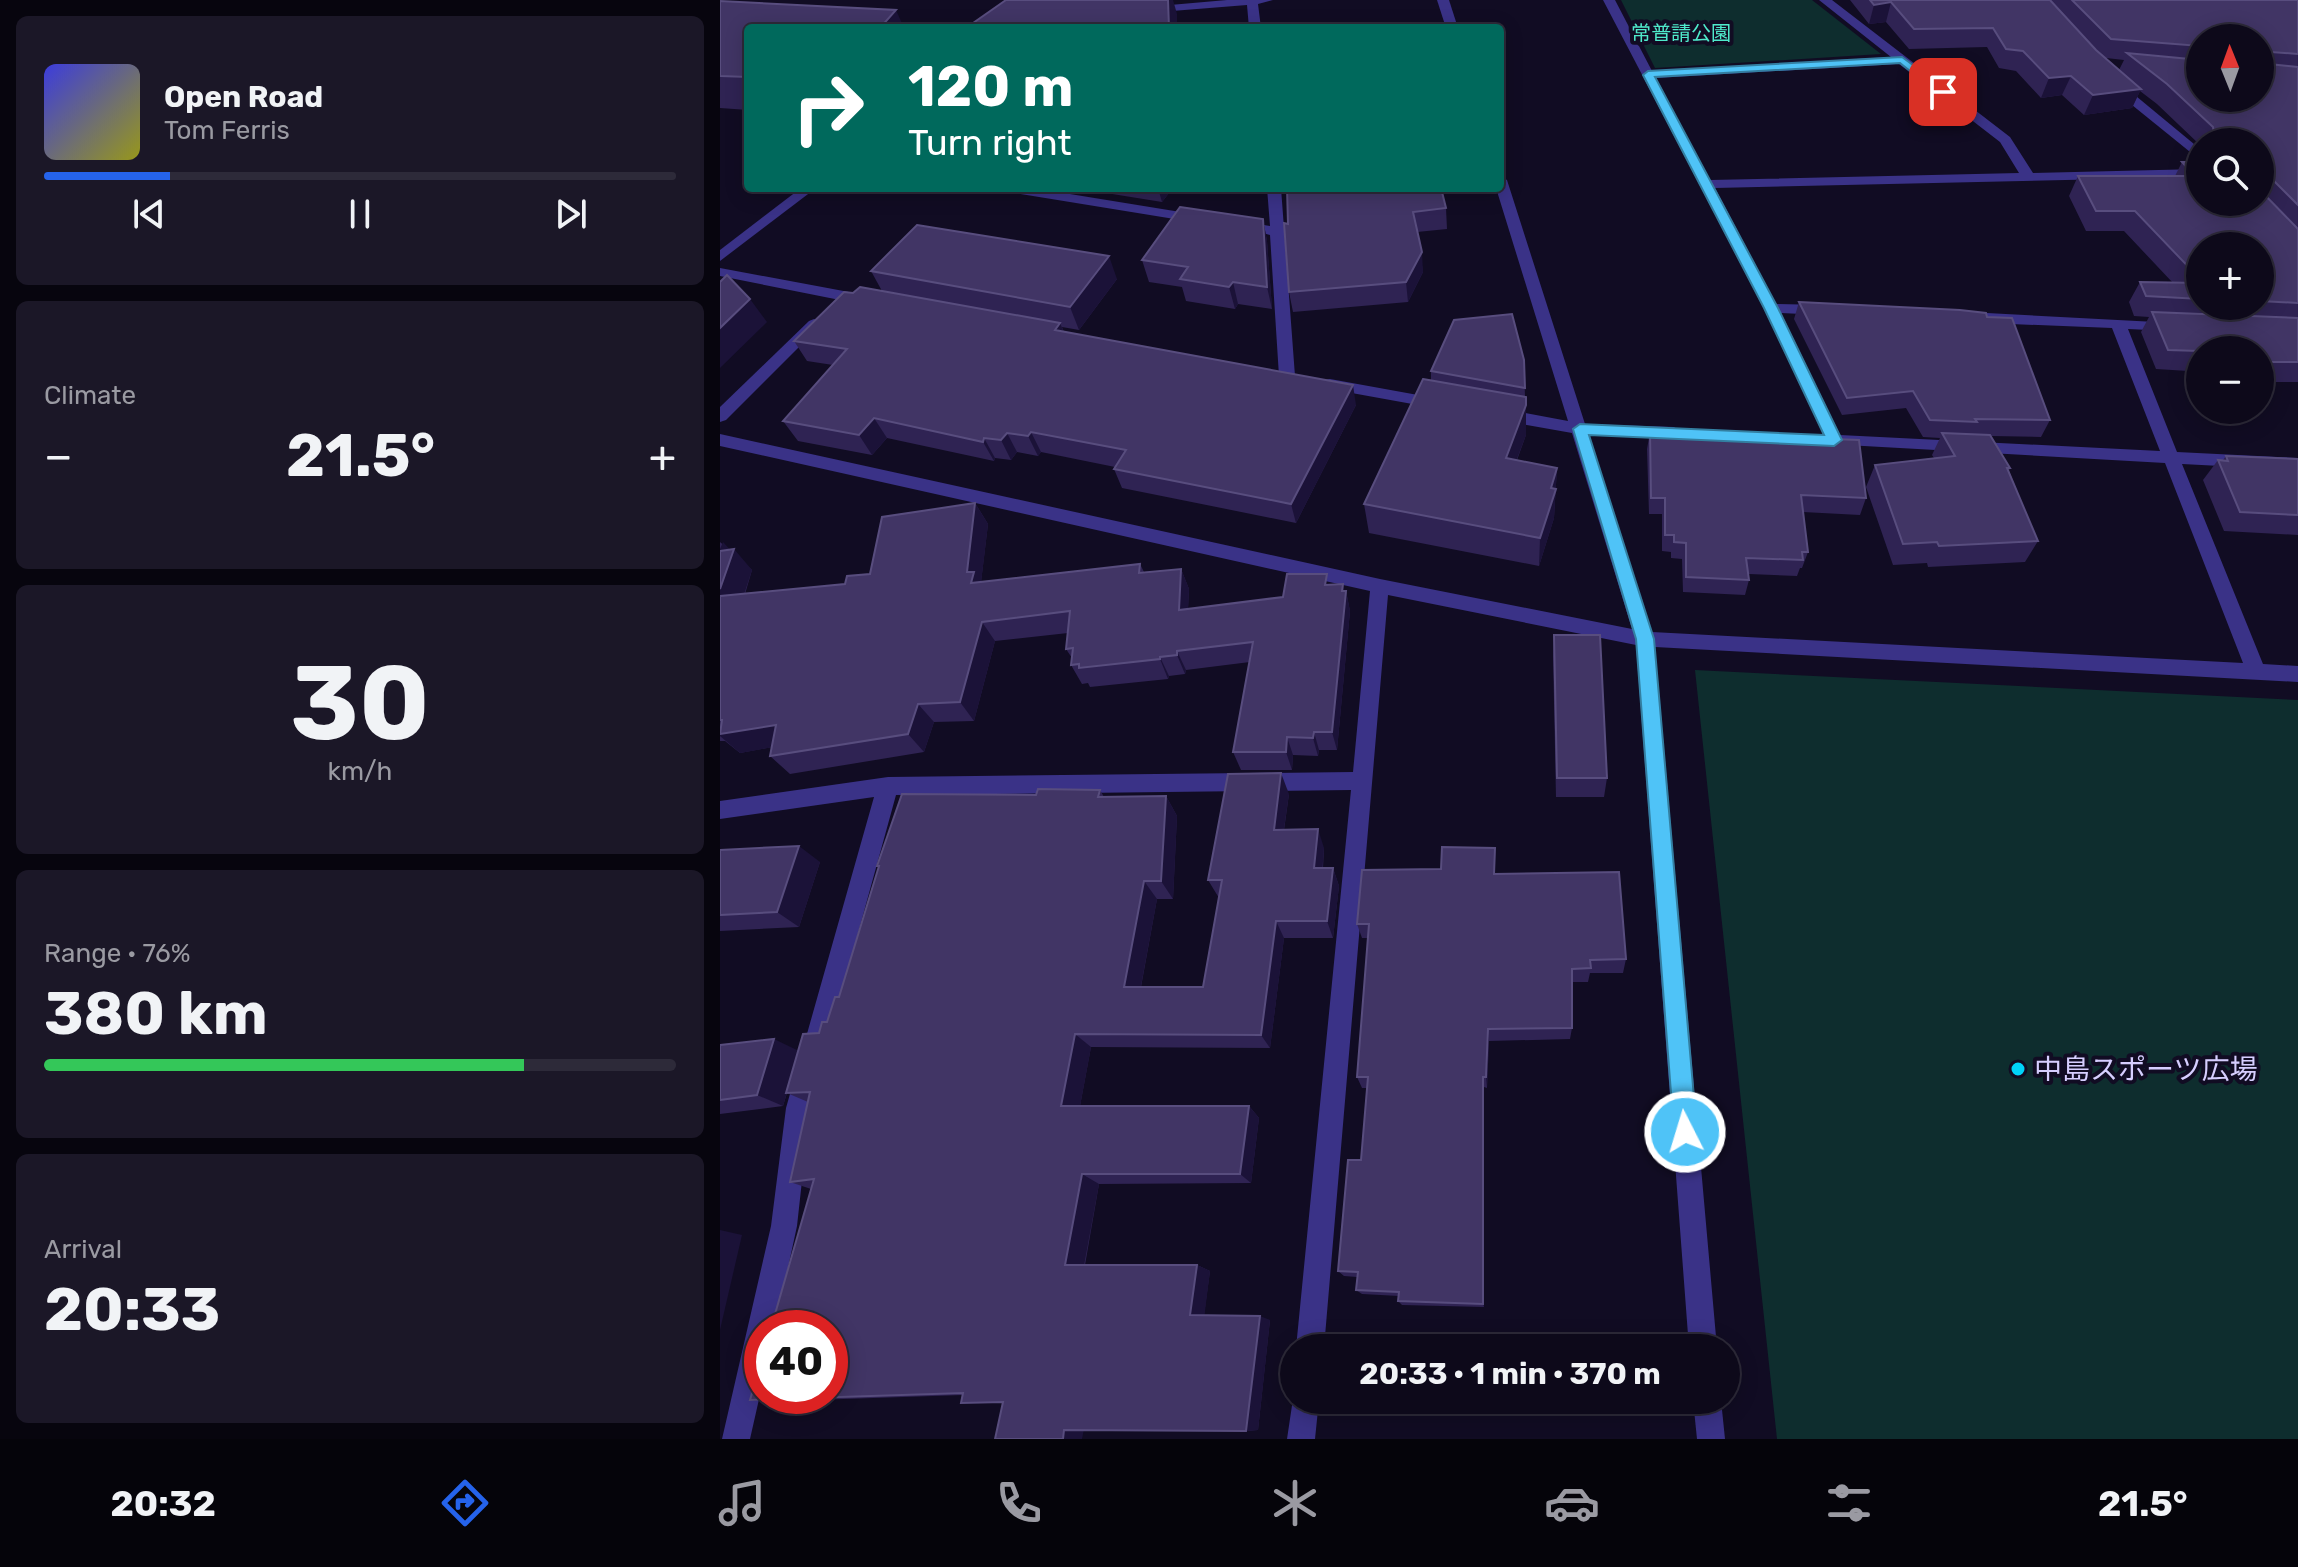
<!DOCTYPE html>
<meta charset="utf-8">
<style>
body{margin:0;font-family:Rubik,"Noto Sans JP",sans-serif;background:#1b1727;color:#f1f3f6;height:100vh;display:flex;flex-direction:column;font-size:30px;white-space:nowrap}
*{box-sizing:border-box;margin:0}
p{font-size:26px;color:#9a9aa2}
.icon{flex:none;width:44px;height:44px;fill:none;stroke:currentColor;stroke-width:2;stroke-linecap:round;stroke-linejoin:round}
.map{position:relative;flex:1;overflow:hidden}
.side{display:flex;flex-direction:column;gap:16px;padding:16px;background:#07050e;width:720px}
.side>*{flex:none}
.guide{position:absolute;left:24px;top:24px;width:760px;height:168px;border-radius:8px;box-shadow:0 4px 20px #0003,0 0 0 2px #2d2a39;background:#00695c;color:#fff;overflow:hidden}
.needle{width:52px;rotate:359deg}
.buttons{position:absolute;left:1466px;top:24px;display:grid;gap:16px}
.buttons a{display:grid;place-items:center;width:88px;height:88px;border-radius:50%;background:#0d091a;box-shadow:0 4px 20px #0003,0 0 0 2px #2d2a39;font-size:40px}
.speed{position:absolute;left:24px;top:1310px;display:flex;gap:16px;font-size:40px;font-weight:700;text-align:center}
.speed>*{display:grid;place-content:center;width:104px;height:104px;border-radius:50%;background:#0d091a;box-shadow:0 4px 20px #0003,0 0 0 2px #2d2a39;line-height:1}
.speed .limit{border:12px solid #d22;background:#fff;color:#111}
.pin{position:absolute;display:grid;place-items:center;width:68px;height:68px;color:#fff;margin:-34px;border-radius:16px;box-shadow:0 4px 12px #0006}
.me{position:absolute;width:88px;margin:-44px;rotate:355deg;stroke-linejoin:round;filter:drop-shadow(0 0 6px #0008)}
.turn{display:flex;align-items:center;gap:28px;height:168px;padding:0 32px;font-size:36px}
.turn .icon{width:104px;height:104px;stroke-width:2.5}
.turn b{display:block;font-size:56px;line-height:68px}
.big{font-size:60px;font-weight:700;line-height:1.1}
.side .widget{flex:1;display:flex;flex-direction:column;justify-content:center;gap:12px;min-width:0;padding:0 28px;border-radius:12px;background:#1b1727}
.side .dial{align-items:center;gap:0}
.dial b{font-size:104px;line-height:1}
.song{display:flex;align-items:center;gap:24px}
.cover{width:96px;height:96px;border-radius:12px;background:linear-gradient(135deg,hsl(240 70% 55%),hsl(60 70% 35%))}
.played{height:8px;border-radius:4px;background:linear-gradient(90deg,#2563eb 20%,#2d2a39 20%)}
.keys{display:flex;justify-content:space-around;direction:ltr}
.heat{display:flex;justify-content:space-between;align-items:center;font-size:44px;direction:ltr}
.charge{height:12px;border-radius:6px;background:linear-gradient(90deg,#34c759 76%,#2d2a39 0)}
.trip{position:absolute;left:560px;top:1334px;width:460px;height:80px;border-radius:40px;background:#0d091a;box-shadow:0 4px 20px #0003,0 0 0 2px #2d2a39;font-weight:700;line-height:80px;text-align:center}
.dock{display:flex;height:128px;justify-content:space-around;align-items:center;background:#05040a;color:#9a9aa2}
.dock .icon{width:56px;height:56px}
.dock .on{color:#2563eb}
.dock b{font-size:36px;color:#f1f3f6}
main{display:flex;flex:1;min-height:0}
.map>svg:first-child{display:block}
.green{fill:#0e2d2e}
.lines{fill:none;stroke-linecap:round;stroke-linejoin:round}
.minor{fill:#3a3287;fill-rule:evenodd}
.wall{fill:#2f2353;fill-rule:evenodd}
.shaded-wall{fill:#1b1238}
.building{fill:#413565;stroke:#584d7e;stroke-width:2}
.route{fill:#4fc3f7;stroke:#337fa1;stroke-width:2}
.poi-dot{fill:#00d3f9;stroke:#110c23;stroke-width:3}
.labels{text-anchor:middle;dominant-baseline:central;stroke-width:8;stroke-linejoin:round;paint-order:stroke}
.far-park-label{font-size:20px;fill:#4feacb;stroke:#110c23}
.near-poi-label{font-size:28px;fill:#d6ceff;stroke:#110c23;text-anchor:start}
</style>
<main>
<section class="side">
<div class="widget">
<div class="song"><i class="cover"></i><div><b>Open Road</b><p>Tom Ferris</p></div></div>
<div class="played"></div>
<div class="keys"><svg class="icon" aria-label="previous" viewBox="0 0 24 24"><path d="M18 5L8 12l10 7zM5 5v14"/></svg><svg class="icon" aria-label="pause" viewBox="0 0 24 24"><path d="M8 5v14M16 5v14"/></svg><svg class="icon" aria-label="next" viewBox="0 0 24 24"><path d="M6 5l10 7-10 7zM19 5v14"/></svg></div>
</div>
<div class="widget"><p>Climate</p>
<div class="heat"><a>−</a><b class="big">21.5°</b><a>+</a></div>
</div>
<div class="widget dial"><b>30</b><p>km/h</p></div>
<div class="widget"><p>Range · 76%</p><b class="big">380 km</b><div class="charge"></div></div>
<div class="widget"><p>Arrival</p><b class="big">20:33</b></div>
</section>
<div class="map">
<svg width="1578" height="1439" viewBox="0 0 1578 1439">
<rect width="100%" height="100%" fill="#110c23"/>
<g class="green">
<path d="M901 0H1092L1161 54 935 68Z"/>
<path d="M975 670 1578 700V1439H1057Z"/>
</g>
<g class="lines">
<g class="minor">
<path d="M507 0H553L538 4 541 28H529L527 5 427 13 421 10 427 7Z"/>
<path d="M717 0H729L738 28H726Z"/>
<path d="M883 0H895L932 71 1171 57 1099 0H1112L1290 137 1313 173 1480 169V177L995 188 1056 304 1103 305 1110 310 1103 315 1061 313 1120 435 1440 451 1392 328 1267 323 1259 318 1267 313 1455 323V329L1450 331 1408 329 1457 452 1578 458V470L1462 464 1543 664 1578 666V682L935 647 997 1348H969L916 645 668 595 604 1348H576L631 790 176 795 90 1108 77 1226 55 1328H42V1386L30 1439H2L51 1226 66 1108 154 797 0 819V801L168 777 633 772 650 591 0 446V434L660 579 912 629 852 433 779 420 771 414 779 408 848 421 776 188H780V176L787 180 865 424 954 427 962 433 954 439 869 435 932 632 1523 663 1445 463 1108 444 1044 308ZM1179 64 1280 142 1299 173 990 180 936 78Z"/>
<path d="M1391 82H1399L1480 149V160L1391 88Z"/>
<path d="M81 188H96L0 261V250Z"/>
<path d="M281 188H313L479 215 486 219 479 223 288 192Z"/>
<path d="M547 188H561L575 376 567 381 559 376 550 235 512 225 519 221 550 226Z"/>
<path d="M0 268 145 295 152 300 145 305 0 276Z"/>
<path d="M94 319 99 321V327L6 420 0 422V407L89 321Z"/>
<path d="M610 379 720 399 728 404 720 409 604 388V380Z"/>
<path d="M574 1392V1400H599L595 1439H567Z"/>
<path d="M973 1400H1001L1005 1439H977Z"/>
</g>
</g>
<g class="wall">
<path d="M1130 0H1578V382H1540V350H1480V377H1470L1468 371 1436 369 1421 332 1429 317 1414 316 1409 302 1420 282 1453 283 1404 231H1366L1349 196 1358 176H1455L1462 162 1540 202V142H1480V145L1437 104 1420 91 1412 108 1364 115 1342 95 1321 98 1296 71 1279 68 1267 47 1189 49 1166 22 1149 24ZM1480 38H1540L1480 98ZM1386 58 1404 60 1399 70ZM1480 246H1540V306H1480Z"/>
<path d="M0 1 28 28V110L0 108Z"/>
<path d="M355 188H453L442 202Z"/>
<path d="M726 208 727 229 697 232 703 272 688 302 573 312 569 292 568 224Z"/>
<path d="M543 219 547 241 552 309 518 304 515 309 466 301 462 287 429 282 422 260Z"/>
<path d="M151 271 397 279 359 330 342 327 344 332 636 405 576 523 402 488 394 469 395 467 321 452 318 456 297 452 291 460 275 458 274 461 167 438 152 455 78 441 63 421 113 365 87 361 74 341 162 291Z"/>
<path d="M1079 302 1267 317 1330 420 1321 437 1271 436 1290 468 1289 471 1318 541 1305 562 1208 567 1207 563 1173 565 1146 487 1155 465 1214 458 1212 455 1220 438 1203 437 1186 408 1122 415 1074 319Z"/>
<path d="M804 360 806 435 797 460 837 468 834 518 819 566 649 533 644 504 711 380V371Z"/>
<path d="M930 432 1146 498 1140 515 1083 512 1088 552 1082 568H1080L1077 576 1029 574V580L1025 595 963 592 962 559 951 558V552L942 551V514H929L927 449Z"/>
<path d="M1506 456 1578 459V535L1504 531 1483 480 1498 460H1503Z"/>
<path d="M255 503 268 524 261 582 420 564 424 572 461 569 469 589 468 609 563 597 609 585 623 584 624 591H626L630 611 617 750H599L598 756 573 755 572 770H521L513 752 530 662 466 670 465 674 449 676 448 679 370 687 368 683 362 684 351 665 352 658 346 649 348 633 275 641 254 721 214 722 204 752 70 774 50 756 52 747 20 753 5 741H0V542L32 570 25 594 125 584 150 574Z"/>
<path d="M834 635 887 778 884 797H836L833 656Z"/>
<path d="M380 790 384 797 446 796 457 816 453 899H437L421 987H483L499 898 488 880 569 794 564 830 604 848 603 868H613L619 886 613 938H564L550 1048 371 1047 360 1106H529L539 1118 531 1183 379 1184 365 1265H477L490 1271 484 1315 550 1320 538 1430 526 1431 283 1402 241 1403 243 1395 64 1401 30 1400 91 1189 70 1182 88 1102 67 1093 63 1106 0 1114V1045L79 1051 99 1033 107 1022 119 997 159 867 157 866 316 795Z"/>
<path d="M0 850 100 862 79 927 0 931Z"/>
<path d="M721 869 775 874 906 959 903 973H870L868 982H852V1028L850 1039 769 1041 767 1088 764 1087V1307L682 1305 678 1301 679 1296 642 1294 636 1290 637 1277 624 1276 618 1271 641 1160 647 1088H642L637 1077 648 938H642L637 924Z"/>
</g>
<g class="shaded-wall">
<path d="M448 0H453L457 14V28H449Z"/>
<path d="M1171 2 1166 22 1149 24 1154 5Z"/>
<path d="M176 10 184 28H160Z"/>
<path d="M1351 76 1342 95 1321 98 1329 78Z"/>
<path d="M1421 89 1412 108 1364 115 1373 95Z"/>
<path d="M438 188H453L442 202Z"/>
<path d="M543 219 547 241 552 309 547 287Z"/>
<path d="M702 252 703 272 688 302 686 282Z"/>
<path d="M389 256 397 279 359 330 350 307Z"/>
<path d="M513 282 518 304 515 309 509 287Z"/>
<path d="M30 299 47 322 0 368V328Z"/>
<path d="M340 323 349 344 335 330Z"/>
<path d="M633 385 636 405 576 523 571 504Z"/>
<path d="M806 405V435L786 488V458Z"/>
<path d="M154 418 167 438 152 455 139 435Z"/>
<path d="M311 432 321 452 318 456 308 436Z"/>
<path d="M287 433 297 452 291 460 281 440Z"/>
<path d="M264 438 275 458 274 461 263 442Z"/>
<path d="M837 468 834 518 819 566 820 538 831 488Z"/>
<path d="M255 503 268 524 261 583H251L247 572Z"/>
<path d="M3 542 13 553 14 549 32 570 17 616 0 598V549Z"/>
<path d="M461 569 469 589 467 630 459 610Z"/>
<path d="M623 584 626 598V591L630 611 617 750 612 732Z"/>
<path d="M262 622 275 641 254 721 240 702Z"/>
<path d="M457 651 466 670 465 674 457 655Z"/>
<path d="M440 657 449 676 448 679 440 659Z"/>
<path d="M198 704 214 722 204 752 188 734Z"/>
<path d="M56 725 76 743 20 753 0 736V734Z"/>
<path d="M594 732 599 750 598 756 593 738Z"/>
<path d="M567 737 573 755 572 770 566 752Z"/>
<path d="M561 773 569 794 561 849 554 830Z"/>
<path d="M446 796 457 816 453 899 441 881Z"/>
<path d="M598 829 604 848 601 886 594 868Z"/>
<path d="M79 846 100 862 79 927 57 912Z"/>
<path d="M613 868 619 886 613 938 607 921Z"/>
<path d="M424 881 437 899 418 1002 404 987Z"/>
<path d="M556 921 564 938 550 1048 541 1035Z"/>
<path d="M768 1029 769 1041 767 1088 766 1077Z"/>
<path d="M355 1034 371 1047 358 1117 341 1106Z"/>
<path d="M54 1039 79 1051 63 1106 37 1095Z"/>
<path d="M763 1077 764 1087V1307L763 1304Z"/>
<path d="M529 1106 539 1118 531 1183 520 1174Z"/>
<path d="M362 1174 379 1184 363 1271 345 1265Z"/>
<path d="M0 1230 22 1235 0 1330Z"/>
<path d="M477 1265 490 1271 484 1319 470 1315Z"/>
<path d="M540 1316 550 1320 538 1430 526 1431Z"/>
<path d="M364 1429 362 1439H343L344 1430Z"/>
</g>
<g class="building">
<path d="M286 0H448L449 28H246Z"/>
<path d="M1150 0H1330L1376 50 1421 89 1373 95 1351 76 1329 78 1303 51 1286 49 1273 28 1194 29 1171 2 1154 5Z"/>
<path d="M1352 0H1578V54L1551 52 1548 55 1549 64 1578 67V205L1553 180 1540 179V142H1500L1494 136 1493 127 1447 84 1407 53 1480 60V98H1540V38H1480V46L1391 39Z"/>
<path d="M0 1 176 10 160 28H28V77L0 76Z"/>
<path d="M1462 162H1480V202H1540V190L1578 229V303L1540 301V246H1480V279L1415 211H1376L1358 176H1475Z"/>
<path d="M567 188H721L726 208 693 212 702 252 686 282 569 292 564 223 568 224Z"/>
<path d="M460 207 543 219 547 287 513 282 509 287 460 279 468 267 422 260Z"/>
<path d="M197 225 389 256 350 307 151 271Z"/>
<path d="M7 275 30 299 0 328V282Z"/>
<path d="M1420 282 1480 283V299L1426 296Z"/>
<path d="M140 287 340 323 335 330 633 385 571 504 394 469 406 450 311 432 308 436 287 433 281 440 264 438 263 442 154 418 139 435 63 421 127 349 74 341 124 292 133 293Z"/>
<path d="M1079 302 1240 310 1266 313 1267 317 1292 318 1330 420 1255 419 1257 422 1210 420 1193 391 1127 398Z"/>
<path d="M1432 312 1578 318V362H1540V350L1480 351 1448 350Z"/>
<path d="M792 314 804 360 805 388 711 371 734 320Z"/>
<path d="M703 379 806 397V405L786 458 837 468 831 488 836 489 820 538 644 504Z"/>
<path d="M930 432 1139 440 1146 498 1081 495 1088 552H1082L1083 560 1026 558 1029 580 966 577V543L954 542V535H945V498H931Z"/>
<path d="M1222 433 1270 435 1290 468H1287L1318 541 1219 546 1217 542 1183 544 1155 465 1235 456Z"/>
<path d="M1506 456 1578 459V515L1520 512 1498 460 1508 461Z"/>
<path d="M255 503 247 572H254L251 583 420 564 419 573 461 569 459 610 563 597 567 574H607L605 585 623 584 622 591H626L612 732H594L593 738 567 737 566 752H513L533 642 457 651V655L440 657V659L359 668V664L351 665 353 648 346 649 350 611 262 622 240 702 198 704 188 734 50 756 56 725 0 734 2 720H0V596L125 584 127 576 150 574 162 517Z"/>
<path d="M14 549 0 589V551Z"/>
<path d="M834 635H880L887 778H837Z"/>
<path d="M561 773 554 830 598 829 594 868H613L607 921H556L541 1035 355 1034 341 1106H529L520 1174H362L345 1265H477L470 1315 540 1316 526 1431 344 1430 343 1439H275L283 1402 241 1403 243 1393 30 1400 42 1360V1396H110V1328H51L94 1179 70 1182 90 1092 66 1093 83 1034 99 1033 102 1022H107L115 997H119L159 866H157L182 794 316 795 318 789 380 790 378 797 446 796 441 881H424L404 987H483L502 880H488L508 774Z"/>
<path d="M79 846 57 912 0 915V850Z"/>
<path d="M722 847 775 848 774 874 899 872 906 959 870 960 871 968 852 969V1028L768 1029 766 1077H763V1304L678 1301 679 1292 636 1290 638 1272 618 1271 628 1160H641L648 1077H637L649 924H637L642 870 721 869Z"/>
<path d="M54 1039 37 1095 0 1100V1045Z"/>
</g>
<path class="route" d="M1182 57 1227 90V94H1219L1180 63 935 77 1058 308 1122 440 1114 446 869 435 934 639 977 1132 973 1140 965 1144 957 1140 954 1132 916 639 853 429 860 424 1104 435 1044 308 923 75 928 71Z"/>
<circle class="poi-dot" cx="1298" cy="1069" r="8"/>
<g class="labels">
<g class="far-park-label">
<text x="961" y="33">常普請公園</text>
</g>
<g class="near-poi-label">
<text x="1314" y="1069">中島スポーツ広場</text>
</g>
</g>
</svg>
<div class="buttons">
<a><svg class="needle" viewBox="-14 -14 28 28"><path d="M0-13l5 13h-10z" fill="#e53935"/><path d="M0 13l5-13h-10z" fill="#9a9aa2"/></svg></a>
<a><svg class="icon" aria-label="search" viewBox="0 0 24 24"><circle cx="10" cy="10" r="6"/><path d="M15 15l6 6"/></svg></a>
<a>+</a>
<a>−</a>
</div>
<div class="speed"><div class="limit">40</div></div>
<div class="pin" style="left:1223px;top:92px;background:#d93025"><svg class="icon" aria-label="arrive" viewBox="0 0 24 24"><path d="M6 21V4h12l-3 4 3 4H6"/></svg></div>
<svg class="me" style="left:965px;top:1132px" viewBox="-20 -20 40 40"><circle r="17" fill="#4fc3f7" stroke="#fff" stroke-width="3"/><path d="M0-11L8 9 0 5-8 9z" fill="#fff"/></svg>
<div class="trip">20:33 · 1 min · 370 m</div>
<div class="guide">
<div class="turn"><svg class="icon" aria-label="right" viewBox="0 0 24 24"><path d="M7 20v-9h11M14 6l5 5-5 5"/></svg><div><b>120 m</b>Turn right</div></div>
</div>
</div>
</main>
<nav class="dock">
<b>20:32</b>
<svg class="icon on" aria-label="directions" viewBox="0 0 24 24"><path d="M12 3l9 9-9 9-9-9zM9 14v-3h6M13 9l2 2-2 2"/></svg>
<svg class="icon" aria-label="music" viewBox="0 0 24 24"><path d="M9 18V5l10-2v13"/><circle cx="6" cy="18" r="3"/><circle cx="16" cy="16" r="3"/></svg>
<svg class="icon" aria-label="phone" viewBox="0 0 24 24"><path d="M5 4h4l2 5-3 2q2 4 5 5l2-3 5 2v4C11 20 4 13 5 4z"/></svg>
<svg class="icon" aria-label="climate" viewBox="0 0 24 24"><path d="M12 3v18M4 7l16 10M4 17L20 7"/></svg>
<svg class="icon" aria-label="car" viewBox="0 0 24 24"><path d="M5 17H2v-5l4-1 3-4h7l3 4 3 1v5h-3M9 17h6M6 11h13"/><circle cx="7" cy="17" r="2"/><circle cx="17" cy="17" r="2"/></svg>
<svg class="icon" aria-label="filters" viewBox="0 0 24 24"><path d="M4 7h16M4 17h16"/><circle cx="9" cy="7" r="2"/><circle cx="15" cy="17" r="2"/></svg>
<b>21.5°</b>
</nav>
